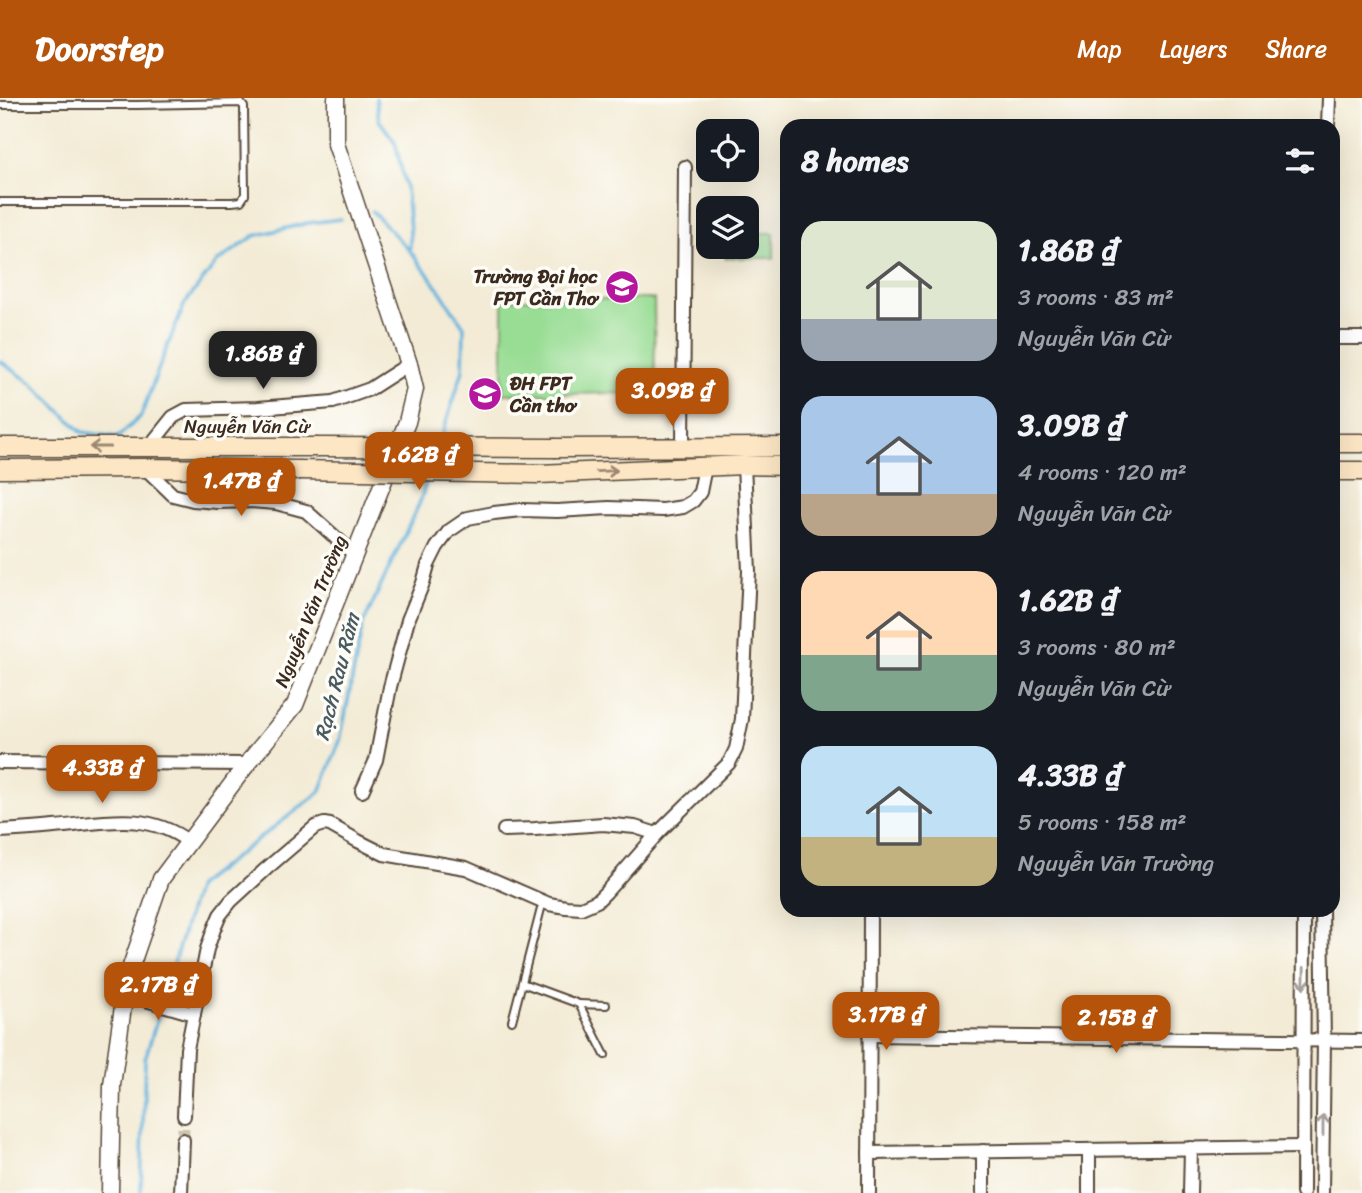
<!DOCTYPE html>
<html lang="en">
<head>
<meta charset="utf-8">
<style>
	body { margin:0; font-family:Sriracha,sans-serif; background:#242831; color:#f1f3f6; height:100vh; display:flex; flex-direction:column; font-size:26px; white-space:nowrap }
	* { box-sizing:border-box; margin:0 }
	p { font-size:23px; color:#9ea1a6 }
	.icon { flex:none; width:38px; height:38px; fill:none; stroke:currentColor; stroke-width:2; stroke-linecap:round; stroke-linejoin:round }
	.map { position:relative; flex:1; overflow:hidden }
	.panel { position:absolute; left:780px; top:21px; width:560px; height:798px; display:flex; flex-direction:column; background:#171b24; border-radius:21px; box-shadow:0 7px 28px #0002 }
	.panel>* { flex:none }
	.tools { position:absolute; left:696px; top:21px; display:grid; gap:14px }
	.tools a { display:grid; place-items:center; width:63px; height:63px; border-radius:14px; background:#171b24; box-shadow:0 7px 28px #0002; font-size:35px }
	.price { position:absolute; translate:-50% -60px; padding:0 16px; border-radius:14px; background:#b45309; color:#fff; font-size:23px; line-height:46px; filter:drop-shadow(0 2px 4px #0008) }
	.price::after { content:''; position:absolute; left:50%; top:42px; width:21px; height:16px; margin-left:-10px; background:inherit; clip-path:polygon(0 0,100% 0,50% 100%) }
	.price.active { background:#222; color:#fff }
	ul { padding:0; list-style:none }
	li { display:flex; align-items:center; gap:21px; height:175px; padding:0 21px }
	li span { display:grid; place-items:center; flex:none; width:196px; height:140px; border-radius:21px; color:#555 }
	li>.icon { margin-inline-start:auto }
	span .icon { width:84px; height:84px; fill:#fffc; stroke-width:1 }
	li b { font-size:30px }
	h2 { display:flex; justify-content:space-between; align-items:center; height:84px; padding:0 21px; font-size:30px }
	header { display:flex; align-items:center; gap:42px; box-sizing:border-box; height:98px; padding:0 35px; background:#b45309; color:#fff }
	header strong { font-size:33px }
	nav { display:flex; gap:38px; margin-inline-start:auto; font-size:24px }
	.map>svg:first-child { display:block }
	.green { fill:#99dd94; stroke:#6a8459; stroke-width:2 }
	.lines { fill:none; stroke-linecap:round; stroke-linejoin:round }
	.stream { stroke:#62b2dd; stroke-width:3.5 }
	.minor-tunnel { stroke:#cec4b0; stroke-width:12; stroke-dasharray:12 6; stroke-linecap:butt }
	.service-casing { stroke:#574739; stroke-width:10 }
	.minor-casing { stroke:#574739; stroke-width:16 }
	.tertiary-casing { stroke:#574739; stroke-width:19 }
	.secondary-casing { stroke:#574739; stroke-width:21 }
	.service { stroke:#fff; stroke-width:6 }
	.minor { stroke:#fff; stroke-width:12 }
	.tertiary { stroke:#fff; stroke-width:16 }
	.secondary { stroke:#fce6c4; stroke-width:18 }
	.secondary-bridge-casing { stroke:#574739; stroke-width:21; stroke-linecap:butt }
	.secondary-bridge { stroke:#fce6c4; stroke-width:18 }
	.oneway { stroke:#9c8871 }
	.oneway2 { stroke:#a79f9a }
	.labels { text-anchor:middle; stroke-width:7; stroke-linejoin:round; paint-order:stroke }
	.poi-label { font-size:19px; font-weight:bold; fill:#3b2a1e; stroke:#fdfcf7; text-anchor:end }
	.street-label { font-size:19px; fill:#3b2a1e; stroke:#fdfcf7 }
	.water-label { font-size:21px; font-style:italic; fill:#495a61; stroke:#fdfcf7 }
</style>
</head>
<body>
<header>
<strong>Doorstep</strong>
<nav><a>Map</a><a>Layers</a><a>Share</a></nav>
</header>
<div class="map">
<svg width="1362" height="1095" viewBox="0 0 1362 1095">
	<rect width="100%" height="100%" fill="#fdfcf7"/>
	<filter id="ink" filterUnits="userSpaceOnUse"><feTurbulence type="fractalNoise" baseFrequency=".0143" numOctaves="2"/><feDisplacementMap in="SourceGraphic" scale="14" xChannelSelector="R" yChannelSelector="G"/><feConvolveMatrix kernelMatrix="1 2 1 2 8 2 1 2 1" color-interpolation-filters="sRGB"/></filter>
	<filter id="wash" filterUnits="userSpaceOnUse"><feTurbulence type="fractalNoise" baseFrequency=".00686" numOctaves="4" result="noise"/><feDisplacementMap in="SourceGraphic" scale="28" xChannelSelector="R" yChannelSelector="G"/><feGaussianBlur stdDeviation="1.57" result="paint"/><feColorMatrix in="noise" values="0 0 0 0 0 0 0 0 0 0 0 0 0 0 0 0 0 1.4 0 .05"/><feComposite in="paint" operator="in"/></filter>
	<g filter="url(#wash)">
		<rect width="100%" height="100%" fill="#f3ebd5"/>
		<g class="green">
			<polygon points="747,135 774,135 774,160 725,160 725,149 747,149"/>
			<polygon points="654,201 655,295 503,296 503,201"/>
		</g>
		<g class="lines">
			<g class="stream">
				<polyline points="376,0 379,22 395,44 406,90 410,131 410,153 434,184 464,229 463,272 440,344"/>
				<polyline points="372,113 409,152"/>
				<polyline points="0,263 33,286 82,334 118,339 141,318 163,259 185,205 217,164 254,138 308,125 341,121"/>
				<polyline points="141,1095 145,961 197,788 320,694 340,643 363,526 420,404 427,381"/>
			</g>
		</g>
	</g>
	<g filter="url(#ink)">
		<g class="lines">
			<polyline class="minor-tunnel" points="183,1042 184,1018"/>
			<g class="service-casing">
				<g id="service">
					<polyline points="0,7 138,7 241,5 244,9 245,97 241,103 232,104 0,104"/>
					<polyline points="522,885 579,906 605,957"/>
					<polyline points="579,906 606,907"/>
					<polyline points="512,923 543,803"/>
				</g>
			</g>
			<g class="minor-casing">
				<g id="minor">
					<polyline points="1328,28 1329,0"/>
					<polyline points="1334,240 1362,240"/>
					<polyline points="149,349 173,319 186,312 258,310 333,304 370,291 409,266"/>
					<polyline points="683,349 685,69"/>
					<polyline points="145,370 173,397 193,402 218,404 251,403 276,405 306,413 355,457"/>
					<polyline points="0,664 247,666"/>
					<polyline points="362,693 376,662 390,589 408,522 423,485 428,467 437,449 449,433 468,420 494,415 521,412 557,413 609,410 663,412 683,409 693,403 700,394 705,369"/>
					<polyline points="504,732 535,731 603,726 635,729 657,736"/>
					<path d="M0 733C18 732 36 731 54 729 103 725 146 712 189 744"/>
					<polyline points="1322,812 1324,943 1322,1095"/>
					<polyline points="125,896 194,916"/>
					<polyline points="869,937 1362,943"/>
					<polyline points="184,1018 187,951 207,851 214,831 220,817 231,803 266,771 315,729 324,726 330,727 358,743 384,756 466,770 549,806 566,809 581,810 597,803 606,794 657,736 729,665 736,651 742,621 749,473 744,367"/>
					<polyline points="983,1053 983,1095"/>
					<polyline points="869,1055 1302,1049"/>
					<polyline points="181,1095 183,1042"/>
					<polyline points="869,1095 870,812"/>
					<polyline points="1089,1095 1089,1052"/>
					<polyline points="1190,1095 1191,1050"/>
					<polyline points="1303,1095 1304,812"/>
				</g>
			</g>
			<g class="tertiary-casing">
				<polyline id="tertiary" points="110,1095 112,987 127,880 161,781 247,666 295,607 407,324 415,291 409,266 336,46 336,0"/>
			</g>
			<g class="secondary-casing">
				<g id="secondary">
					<polyline points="1334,345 1362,345"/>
					<polyline points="0,349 316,349"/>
					<polyline points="556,350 788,349"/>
					<polyline points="0,371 145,370 299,372"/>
					<polyline points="1334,373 1362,373"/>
					<polyline points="539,376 744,367 788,368"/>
				</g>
			</g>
			<use href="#service" class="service"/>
			<use href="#minor" class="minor"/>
			<use href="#tertiary" class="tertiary"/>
			<use href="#secondary" class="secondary"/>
			<g class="secondary-bridge-casing">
				<g id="secondary-bridge">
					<polyline points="316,349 556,350"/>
					<polyline points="299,372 539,376"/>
				</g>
			</g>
			<use href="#secondary-bridge" class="secondary-bridge"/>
		</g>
		<defs><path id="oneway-shaft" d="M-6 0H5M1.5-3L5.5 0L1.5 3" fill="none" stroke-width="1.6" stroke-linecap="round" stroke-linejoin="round" transform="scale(1.75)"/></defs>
		<g class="oneway">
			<use href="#oneway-shaft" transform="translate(100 349) rotate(180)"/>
			<use href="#oneway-shaft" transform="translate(607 373) rotate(-3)"/>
		</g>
		<g class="oneway2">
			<use href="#oneway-shaft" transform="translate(1304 880) rotate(91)"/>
			<use href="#oneway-shaft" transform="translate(1323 1027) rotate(-90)"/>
		</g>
	</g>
	<defs>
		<g id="university-disc" transform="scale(1.75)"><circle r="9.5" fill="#b5179e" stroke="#fdfcf7"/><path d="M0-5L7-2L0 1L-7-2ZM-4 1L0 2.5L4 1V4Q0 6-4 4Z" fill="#fff"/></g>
	</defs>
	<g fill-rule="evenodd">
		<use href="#university-disc" x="622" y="189"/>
		<use href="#university-disc" x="485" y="296"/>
	</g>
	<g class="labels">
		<g class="poi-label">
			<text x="598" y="185">Trường Đại học<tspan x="598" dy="22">FPT Cần Thơ</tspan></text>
			<text x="510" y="292" text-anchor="start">ĐH FPT<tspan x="510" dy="22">Cần thơ</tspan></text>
		</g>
		<g class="street-label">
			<text x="247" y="335">Nguyễn Văn Cừ</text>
			<text transform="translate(310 513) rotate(-68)" y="7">Nguyễn Văn Trường</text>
		</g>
		<g class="water-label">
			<text transform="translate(337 579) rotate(-76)" y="7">Rạch Rau Răm</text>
		</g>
	</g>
</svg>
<div class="tools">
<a><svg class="icon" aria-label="locate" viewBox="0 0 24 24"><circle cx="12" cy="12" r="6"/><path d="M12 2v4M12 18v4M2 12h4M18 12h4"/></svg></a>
<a><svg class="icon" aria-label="layers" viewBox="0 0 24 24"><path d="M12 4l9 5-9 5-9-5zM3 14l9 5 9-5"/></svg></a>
</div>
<b class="price active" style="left:263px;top:293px">1.86B ₫</b>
<b class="price" style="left:672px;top:330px">3.09B ₫</b>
<b class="price" style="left:419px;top:394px">1.62B ₫</b>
<b class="price" style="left:241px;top:420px">1.47B ₫</b>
<b class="price" style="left:102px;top:707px">4.33B ₫</b>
<b class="price" style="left:158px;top:924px">2.17B ₫</b>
<b class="price" style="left:886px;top:954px">3.17B ₫</b>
<b class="price" style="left:1116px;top:957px">2.15B ₫</b>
<section class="panel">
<h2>8 homes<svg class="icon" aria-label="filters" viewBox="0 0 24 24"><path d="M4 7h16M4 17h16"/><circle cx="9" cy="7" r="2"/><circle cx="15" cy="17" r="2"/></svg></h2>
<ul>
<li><span style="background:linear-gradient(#dfe7d0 70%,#9aa5b1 0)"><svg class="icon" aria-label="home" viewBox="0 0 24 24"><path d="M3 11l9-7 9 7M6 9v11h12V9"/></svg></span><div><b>1.86B ₫</b><p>3 rooms · 83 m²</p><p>Nguyễn Văn Cừ</p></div></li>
<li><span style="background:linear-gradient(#a9c7e8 70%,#b9a48a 0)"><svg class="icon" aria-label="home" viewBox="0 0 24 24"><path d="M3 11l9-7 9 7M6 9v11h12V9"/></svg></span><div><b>3.09B ₫</b><p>4 rooms · 120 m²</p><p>Nguyễn Văn Cừ</p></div></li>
<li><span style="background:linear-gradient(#ffd9b3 60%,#7fa58c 0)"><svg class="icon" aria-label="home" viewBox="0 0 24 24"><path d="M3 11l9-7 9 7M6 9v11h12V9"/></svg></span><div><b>1.62B ₫</b><p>3 rooms · 80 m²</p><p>Nguyễn Văn Cừ</p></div></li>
<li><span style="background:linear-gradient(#bfe0f5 65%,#c2b280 0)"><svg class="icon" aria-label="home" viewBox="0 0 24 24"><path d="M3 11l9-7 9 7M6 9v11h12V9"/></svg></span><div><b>4.33B ₫</b><p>5 rooms · 158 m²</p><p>Nguyễn Văn Trường</p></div></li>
</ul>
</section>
</div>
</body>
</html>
